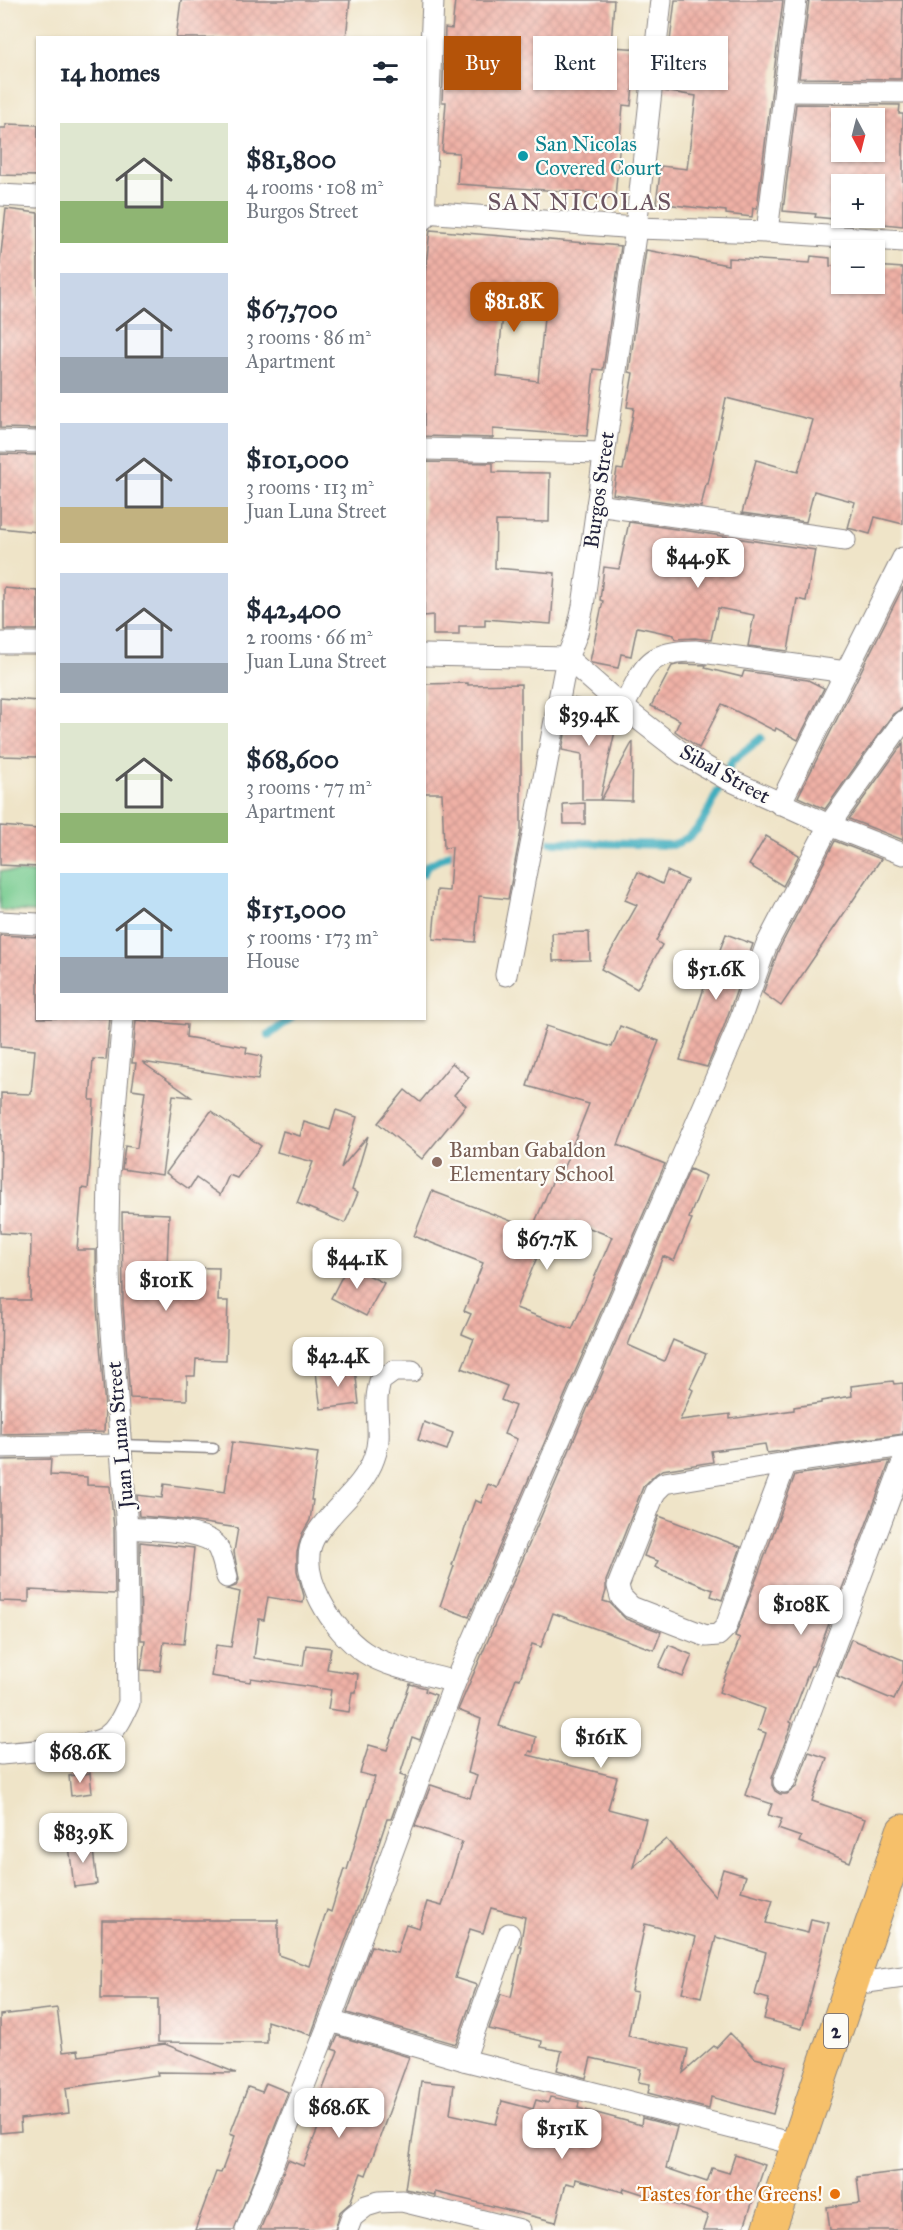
<!DOCTYPE html>
<html lang="en">
<head>
<meta charset="utf-8">
<style>
	body { margin:0; font-family:"IM FELL Great Primer",serif; background:#f6f6f7; color:#1f2937; height:100vh; display:flex; flex-direction:column; font-size:22px; white-space:nowrap }
	* { box-sizing:border-box; margin:0 }
	p { font-size:20px; color:#747a83 }
	.icon { flex:none; width:33px; height:33px; fill:none; stroke:currentColor; stroke-width:2; stroke-linecap:round; stroke-linejoin:round }
	.map { position:relative; flex:1; overflow:hidden }
	.drawer { position:absolute; left:36px; top:36px; width:390px; height:984px; display:flex; flex-direction:column; background:#fff; border-radius:0px; box-shadow:0 2px 4px #0004 }
	.drawer>* { flex:none }
	.banner { position:absolute; left:444px; top:36px; width:369px; height:54px; display:flex; gap:12px }
	.needle { width:39px; rotate:173deg }
	.tools { position:absolute; left:831px; top:108px; display:grid; gap:12px }
	.tools a { display:grid; place-items:center; width:54px; height:54px; border-radius:0px; background:#fff; box-shadow:0 2px 4px #0004; font-size:30px }
	.price { position:absolute; translate:-50% -51px; padding:0 14px; border-radius:12px; background:#fff; color:#222; font-size:20px; line-height:39px; filter:drop-shadow(0 2px 3px #0008) }
	.price::after { content:''; position:absolute; left:50%; top:36px; width:18px; height:14px; margin-left:-9px; background:inherit; clip-path:polygon(0 0,100% 0,50% 100%) }
	.price.active { background:#b45309; color:#fff }
	ul { padding:0; list-style:none }
	li { display:flex; align-items:center; gap:18px; height:150px; padding:0 24px }
	li span { display:grid; place-items:center; flex:none; width:168px; height:120px; border-radius:0px; color:#555 }
	li>.icon { margin-inline-start:auto }
	span .icon { width:72px; height:72px; fill:#fffc; stroke-width:1 }
	li b { font-size:26px }
	h2 { display:flex; justify-content:space-between; align-items:center; height:72px; padding:0 24px; font-size:26px }
	.tag { padding:0 21px; border-radius:0px; background:#fff; box-shadow:0 2px 4px #0004; font-size:21px; line-height:54px }
	.tag.active { background:#b45309; color:#fff }
	.map>svg:first-child { display:block }
	.grass { fill:#77cb8f; stroke:#4c7665; stroke-width:1.5 }
	.lines { fill:none; stroke-linecap:round; stroke-linejoin:round }
	.stream { stroke:#40adbe; stroke-width:8 }
	.building { fill:url(#building-cross-hatch); fill-rule:evenodd }
	.lane-casing { stroke:#888382; stroke-width:13 }
	.street-casing { stroke:#888382; stroke-width:23 }
	.highway-casing { stroke:#888382; stroke-width:35 }
	.lane { stroke:#fff; stroke-width:10 }
	.street { stroke:#fff; stroke-width:21 }
	.highway { stroke:#f6c06b; stroke-width:33 }
	.culture-dot { fill:#0f9aa8; stroke:#fdfcf7; stroke-width:2 }
	.education-dot { fill:#8d6e63; stroke:#fdfcf7; stroke-width:2 }
	.food-dot { fill:#e8710a; stroke:#fdfcf7; stroke-width:2 }
	.labels { text-anchor:middle; stroke-width:4.5; stroke-linejoin:round; paint-order:stroke }
	.shield { fill:#fdfcf7; stroke:#646373; stroke-width:1.5 }
	.shield-label { font-size:20px; font-weight:bold; fill:#22223b }
	.culture-label { font-size:21px; fill:#0d838f; stroke:#fdfcf7; text-anchor:start }
	.street-label { font-size:21px; fill:#22223b; stroke:#fdfcf7 }
	.education-label { font-size:21px; fill:#785e54; stroke:#fdfcf7; text-anchor:start }
	.food-label { font-size:21px; fill:#c56008; stroke:#fdfcf7; text-anchor:end }
	.quarter-label { font-size:24px; letter-spacing:1.5px; fill:#6a5460; stroke:#fdfcf7 }
</style>
</head>
<body>
<div class="map">
<svg width="903" height="2230" viewBox="0 0 903 2230">
	<defs>
		<pattern id="building-cross-hatch" width="8" height="8" patternUnits="userSpaceOnUse" patternTransform="scale(1.5)"><rect width="8" height="8" fill="#efb1a6"/><path d="M0 0l8 8M0 8l8-8" fill="none" stroke="#cd9890"/></pattern>
	</defs>
	<rect width="100%" height="100%" fill="#fdfcf7"/>
	<filter id="ink" filterUnits="userSpaceOnUse"><feTurbulence type="fractalNoise" baseFrequency=".0167" numOctaves="2"/><feDisplacementMap in="SourceGraphic" scale="12" xChannelSelector="R" yChannelSelector="G"/><feConvolveMatrix kernelMatrix="1 2 1 2 8 2 1 2 1" color-interpolation-filters="sRGB"/></filter>
	<filter id="wash" filterUnits="userSpaceOnUse"><feTurbulence type="fractalNoise" baseFrequency=".008" numOctaves="4" result="noise"/><feDisplacementMap in="SourceGraphic" scale="24" xChannelSelector="R" yChannelSelector="G"/><feGaussianBlur stdDeviation="1.35" result="paint"/><feColorMatrix in="noise" values="0 0 0 0 0 0 0 0 0 0 0 0 0 0 0 0 0 1.4 0 .05"/><feComposite in="paint" operator="in"/></filter>
	<g filter="url(#wash)">
		<rect width="100%" height="100%" fill="#efe4c8"/>
		<polygon class="grass" points="0,871 37,873 37,912 0,910"/>
		<g class="lines">
			<g class="stream">
				<polyline points="727,771 732,761 761,738"/>
				<path d="M551 842 672 845C702 835 705 816 718 791"/>
				<polyline points="424,873 427,866 460,849"/>
				<polyline points="269,1035 291,1018"/>
			</g>
		</g>
		<g id="blocks">
			<g class="building">
				<polygon points="181,0 350,0 346,38 176,38"/>
				<polygon points="455,0 614,0 611,47 643,49 639,87 633,86 631,106 623,105 615,198 591,197 591,193 457,184 459,153 442,152 446,102 442,102 445,28 452,29"/>
				<polygon points="675,0 783,0 757,208 753,208 752,217 726,214 726,211 656,203 661,166 687,169 696,96 664,91"/>
				<polygon points="809,0 903,0 901,79 799,78"/>
				<path d="M796 104 900 105 899 114H903V226L815 217 816 214 783 211ZM842 118H874V152H842ZM842 184H874V218H842Z"/>
				<polygon points="6,124 38,125 38,176 0,175 0,128 6,128"/>
				<polygon points="6,209 38,213 38,429 0,428 0,262"/>
				<path d="M430 230 621 246 603 370 594 369 587 436 493 429V438L424 436V283ZM504 304 545 307 538 381 497 376Z"/>
				<polygon points="646,250 728,265 728,258 810,263 811,256 830,258 830,266 842,267 842,284 874,284 874,266 903,268 903,524 875,517 870,534 848,528 855,502 814,491 806,522 742,513 756,460 798,472 813,420 726,398 708,484 706,484 701,507 613,494 617,469 623,470 634,408 627,407 633,373 629,372"/>
				<polygon points="0,454 38,455 38,532 0,528"/>
				<polygon points="424,462 493,463 493,472 550,473 549,522 496,521 495,568 555,573 551,624 485,619 485,626 459,626 459,635 433,635 433,615 424,616"/>
				<polygon points="629,522 815,550 806,601 797,599 788,651 748,646 754,615 718,608 711,640 695,638 675,639 674,635 637,627 631,656 621,654 618,668 592,663 590,661 603,601 600,600 604,567 619,569"/>
				<polygon points="903,587 903,708 893,714 825,809 798,797"/>
				<polygon points="4,588 38,591 38,630 4,630"/>
				<polygon points="680,664 706,665 705,668 742,677 744,671 808,680 824,688 798,740 776,728 775,731 722,704 699,748 675,731 680,720 651,706 672,666"/>
				<polygon points="468,683 468,685 521,684 521,831 508,899 479,896 475,942 433,939 437,890 449,891 452,847 444,848 442,793 424,793 424,684"/>
				<polygon points="0,698 38,701 38,757 0,756"/>
				<polygon points="572,698 597,703 592,730 615,731 600,800 582,800 582,754 562,750"/>
				<polygon points="633,741 632,801 601,800"/>
				<polygon points="903,743 903,840 849,819"/>
				<polygon points="585,803 585,824 564,824 563,804"/>
				<polygon points="0,826 38,829 38,867 0,865"/>
				<polygon points="766,836 799,855 783,886 749,865"/>
				<polygon points="835,841 881,859 781,1006 763,993 778,951"/>
				<polygon points="667,871 687,880 656,941 662,945 637,989 601,969 637,905 625,900 638,872 662,884"/>
				<polygon points="589,932 590,960 553,961 552,933"/>
				<polygon points="726,934 753,944 723,1029 707,1067 680,1060 711,967 713,968"/>
				<polygon points="0,935 38,937 38,1018 110,1018 106,1060 93,1059 90,1100 94,1100 90,1167 88,1189 82,1188 77,1250 96,1250 97,1307 105,1408 104,1432 0,1434 2,1300 30,1300 31,1235 0,1233 1,1093 31,1094 35,1050 0,1047"/>
				<polygon points="136,1020 187,1025 186,1037 247,1047 246,1053 262,1056 258,1080 142,1062 191,1097 173,1095 162,1175 122,1169 125,1146 137,1148 145,1091 132,1089 136,1063 132,1063"/>
				<path d="M546 1026 612 1047 620 1026 659 1041 618 1145 665 1164 469 1617 440 1606 454 1566 452 1565 475 1500 481 1503 488 1484 497 1488 517 1439 504 1434 515 1406 501 1400 507 1386 462 1368 474 1339 462 1334 471 1314 464 1311 483 1263 414 1236 432 1191 532 1229 553 1180 558 1182 589 1104 527 1086ZM572 1221 612 1237 572 1329 516 1308 540 1250 558 1257Z"/>
				<polygon points="452,1063 469,1077 454,1095 466,1105 422,1159 378,1123 405,1090 420,1102"/>
				<polygon points="336,1110 357,1117 341,1168 368,1136 352,1190 358,1193 345,1223 297,1203 313,1162 277,1152 283,1131 300,1136 304,1122 330,1130"/>
				<polygon points="211,1111 261,1146 237,1178 229,1175 220,1195 196,1178 189,1189 166,1173"/>
				<polygon points="690,1169 706,1176 689,1218 692,1219 674,1261 663,1256 628,1345 664,1361 673,1340 706,1354 690,1388 693,1390 680,1420 730,1414 730,1419 794,1410 794,1407 821,1403 821,1401 852,1396 851,1386 893,1381 894,1384 903,1383 903,1434 767,1453 765,1444 711,1451 713,1462 662,1470 656,1474 643,1487 606,1581 606,1591 603,1601 610,1603 626,1619 661,1632 654,1650 553,1613 541,1647 532,1644 520,1679 516,1678 499,1726 536,1737 533,1752 530,1751 528,1755 617,1777 608,1809 646,1819 633,1867 666,1839 715,1896 723,1869 746,1876 741,1891 773,1900 766,1923 808,1933 811,1919 829,1923 802,2029 764,2019 769,1999 755,1995 766,1952 716,1937 701,1997 682,1992 696,1937 645,1924 631,1991 637,1992 628,2036 688,2049 683,2073 714,2046 716,2048 730,2033 755,2058 786,2066 773,2114 711,2097 709,2109 648,2093 650,2084 638,2082 641,2069 591,2058 586,2078 557,2070 562,2051 541,2047 542,2041 489,2029 501,1994 511,1997 522,1947 520,1947 525,1917 491,1908 483,1933 470,1929 455,1978 477,1985 456,2044 347,2013 371,1946 397,1953 406,1924 419,1928 427,1902 442,1906 462,1842 415,1826 431,1785 470,1798 477,1776 468,1773 481,1719 458,1710"/>
				<polygon points="122,1212 169,1214 167,1267 219,1268 218,1301 228,1301 226,1360 196,1359 195,1376 187,1376 187,1400 130,1398 123,1305"/>
				<polygon points="348,1265 384,1283 366,1316 331,1298"/>
				<polygon points="355,1368 359,1404 321,1409 316,1373"/>
				<polygon points="424,1422 453,1433 447,1450 418,1440"/>
				<polygon points="232,1442 318,1453 311,1500 313,1500 310,1520 302,1534 297,1552 297,1571 304,1596 303,1603 268,1597 264,1620 259,1619 254,1658 303,1666 306,1645 331,1648 327,1669 358,1674 356,1692 352,1692 349,1712 328,1709 331,1690 251,1678 250,1682 211,1676 216,1645 231,1647 240,1592 227,1589 236,1586 239,1580 234,1552 238,1528 176,1519 139,1516 137,1495 162,1498 164,1484 225,1492"/>
				<polygon points="51,1459 50,1475 87,1477 87,1485 110,1486 114,1529 115,1594 29,1590 29,1602 0,1601 0,1460"/>
				<polygon points="890,1461 813,1666 811,1666 790,1722 792,1723 772,1778 772,1785 775,1791 780,1794 787,1794 796,1787 809,1752 827,1758 812,1801 865,1819 850,1862 799,1842 801,1837 778,1829 782,1819 768,1815 772,1804 745,1795 766,1733 758,1730 765,1709 719,1692 740,1638 735,1636 795,1475"/>
				<polygon points="659,1516 741,1547 722,1600 711,1596 713,1590 655,1567 658,1561 644,1556"/>
				<polygon points="140,1542 194,1548 184,1644 164,1642 160,1671 141,1670 145,1640 141,1640"/>
				<polygon points="851,1639 903,1660 903,1680 894,1700 837,1676"/>
				<polygon points="669,1645 692,1655 683,1677 659,1667"/>
				<polygon points="410,1684 426,1688 425,1691 436,1695 420,1740 412,1737 400,1775 406,1777 391,1819 387,1819 359,1904 311,2035 267,2021 267,2043 158,2042 158,1999 101,1999 102,1920 278,1920 278,1955 309,1966 327,1910 331,1912 344,1869 347,1870 375,1777 360,1773 369,1745 387,1750"/>
				<polygon points="90,1773 92,1793 71,1796 69,1776"/>
				<polygon points="92,1841 97,1884 74,1887 69,1845"/>
				<polygon points="57,2008 63,2052 78,2050 79,2056 165,2044 236,2073 157,2072 158,2075 66,2088 69,2113 20,2119 21,2131 0,2133 0,2015"/>
				<polygon points="338,2036 409,2057 366,2175 361,2173 350,2203 340,2212 335,2230 260,2230 288,2160 303,2166 329,2100 320,2096 338,2051 332,2049"/>
				<polygon points="421,2081 454,2085 450,2114 496,2124 502,2101 533,2109 536,2100 548,2103 550,2097 579,2102 578,2108 641,2125 642,2118 677,2127 666,2168 707,2182 712,2168 729,2173 735,2155 765,2165 743,2230 703,2230 708,2215 624,2188 623,2192 576,2179 575,2185 566,2183 556,2222 435,2192 435,2195 405,2189"/>
				<polygon points="266,2083 288,2092 234,2230 195,2230 216,2172 221,2173 235,2136 230,2134 248,2087 262,2092"/>
				<polygon points="903,2171 903,2230 830,2230 827,2207 860,2203 857,2177"/>
			</g>
		</g>
	</g>
	<g filter="url(#ink)">
		<use href="#blocks" fill-opacity="0" stroke="#888382" stroke-width="1.5"/>
		<g class="lines">
			<g class="lane-casing">
				<polyline id="lane" points="119,1445 213,1448"/>
			</g>
			<g class="street-casing">
				<g id="street">
					<polyline points="785,91 903,92"/>
					<polyline points="0,195 38,197"/>
					<polyline points="424,212 636,228 767,232 903,241"/>
					<polyline points="424,219 433,0"/>
					<polyline points="767,232 796,0"/>
					<polyline points="0,441 38,442"/>
					<polyline points="424,449 604,453"/>
					<polyline points="597,505 845,540"/>
					<polyline points="0,643 38,643"/>
					<polyline points="424,655 567,658 623,707 682,753 725,778 829,825 903,854"/>
					<path d="M623 707C645 668 645 651 695 651L846 672"/>
					<polyline points="780,804 903,558"/>
					<polyline points="0,922 38,924"/>
					<polyline points="506,975 567,658 577,633 583,606 636,228 661,0"/>
					<path d="M412 1371H394L380 1381C379 1387 377 1393 377 1399 376 1420 382 1437 374 1458 363 1490 330 1509 314 1538 295 1574 334 1632 364 1652 388 1668 427 1674 455 1682"/>
					<polyline points="0,1447 119,1445"/>
					<polygon points="786,1463 754,1547 726,1627 718,1635 706,1636 631,1607 621,1597 618,1586 655,1492 664,1483"/>
					<polyline points="786,1463 903,1446"/>
					<path d="M127 1528C149 1530 202 1529 216 1545 222 1553 224 1567 227 1577"/>
					<path d="M0 1754C23 1752 89 1748 106 1737 118 1728 123 1716 129 1703L127 1528 110 1306 108 1230 109 1174 123 1018"/>
					<polyline points="784,1782 903,1462"/>
					<polyline points="853,1984 903,1977"/>
					<polyline points="330,2021 464,2060 799,2145"/>
					<polyline points="464,2060 509,1934"/>
					<polyline points="246,2230 330,2021 455,1682 735,1034 766,946 829,825 903,721"/>
					<polyline points="347,2230 352,2217 366,2206 379,2202 402,2201 520,2230"/>
				</g>
			</g>
			<g class="highway-casing">
				<polyline id="highway" points="769,2230 903,1831"/>
			</g>
			<use href="#lane" class="lane"/>
			<use href="#street" class="street"/>
			<use href="#highway" class="highway"/>
		</g>
	</g>
	<circle class="culture-dot" cx="523" cy="156" r="6"/>
	<circle class="education-dot" cx="437" cy="1162" r="6"/>
	<circle class="food-dot" cx="835" cy="2194" r="6"/>
	<g class="labels">
		<rect class="shield" x="824" y="2014" width="24" height="34" rx="4.5"/>
		<g class="shield-label">
			<text x="836" y="2038">2</text>
		</g>
		<g class="culture-label">
			<text x="535" y="151">San Nicolas<tspan x="535" dy="24">Covered Court</tspan></text>
		</g>
		<g class="street-label">
			<text transform="translate(599 490) rotate(-82)" y="7">Burgos Street</text>
			<text transform="translate(725 774) rotate(29)" y="7">Sibal Street</text>
			<text transform="translate(120 1435) rotate(-95)" y="7">Juan Luna Street</text>
		</g>
		<g class="education-label">
			<text x="449" y="1157">Bamban Gabaldon<tspan x="449" dy="24">Elementary School</tspan></text>
		</g>
		<g class="food-label">
			<text x="823" y="2201">Tastes for the Greens!</text>
		</g>
		<g class="quarter-label">
			<text x="580" y="210">SAN NICOLAS</text>
		</g>
	</g>
</svg>
<div class="tools">
<a><svg class="needle" viewBox="-14 -14 28 28"><path d="M0-13l5 13h-10z" fill="#e53935"/><path d="M0 13l5-13h-10z" fill="#747a83"/></svg></a>
<a>+</a>
<a>−</a>
</div>
<b class="price active" style="left:514px;top:333px">$81.8K</b>
<b class="price" style="left:698px;top:589px">$44.9K</b>
<b class="price" style="left:589px;top:747px">$39.4K</b>
<b class="price" style="left:716px;top:1001px">$51.6K</b>
<b class="price" style="left:547px;top:1271px">$67.7K</b>
<b class="price" style="left:357px;top:1290px">$44.1K</b>
<b class="price" style="left:166px;top:1312px">$101K</b>
<b class="price" style="left:338px;top:1388px">$42.4K</b>
<b class="price" style="left:801px;top:1636px">$108K</b>
<b class="price" style="left:601px;top:1769px">$161K</b>
<b class="price" style="left:80px;top:1784px">$68.6K</b>
<b class="price" style="left:83px;top:1864px">$83.9K</b>
<b class="price" style="left:339px;top:2139px">$68.6K</b>
<b class="price" style="left:562px;top:2160px">$151K</b>
<div class="banner">
<a class="tag active">Buy</a>
<a class="tag">Rent</a>
<a class="tag">Filters</a>
</div>
<section class="drawer">
<h2>14 homes<svg class="icon" aria-label="filters" viewBox="0 0 24 24"><path d="M4 7h16M4 17h16"/><circle cx="9" cy="7" r="2"/><circle cx="15" cy="17" r="2"/></svg></h2>
<ul>
<li><span style="background:linear-gradient(#dfe7d0 65%,#8fb573 0)"><svg class="icon" aria-label="home" viewBox="0 0 24 24"><path d="M3 11l9-7 9 7M6 9v11h12V9"/></svg></span><div><b>$81,800</b><p>4 rooms · 108 m²</p><p>Burgos Street</p></div></li>
<li><span style="background:linear-gradient(#c9d6e8 70%,#9aa5b1 0)"><svg class="icon" aria-label="home" viewBox="0 0 24 24"><path d="M3 11l9-7 9 7M6 9v11h12V9"/></svg></span><div><b>$67,700</b><p>3 rooms · 86 m²</p><p>Apartment</p></div></li>
<li><span style="background:linear-gradient(#c9d6e8 70%,#c2b280 0)"><svg class="icon" aria-label="home" viewBox="0 0 24 24"><path d="M3 11l9-7 9 7M6 9v11h12V9"/></svg></span><div><b>$101,000</b><p>3 rooms · 113 m²</p><p>Juan Luna Street</p></div></li>
<li><span style="background:linear-gradient(#c9d6e8 75%,#9aa5b1 0)"><svg class="icon" aria-label="home" viewBox="0 0 24 24"><path d="M3 11l9-7 9 7M6 9v11h12V9"/></svg></span><div><b>$42,400</b><p>2 rooms · 66 m²</p><p>Juan Luna Street</p></div></li>
<li><span style="background:linear-gradient(#dfe7d0 75%,#8fb573 0)"><svg class="icon" aria-label="home" viewBox="0 0 24 24"><path d="M3 11l9-7 9 7M6 9v11h12V9"/></svg></span><div><b>$68,600</b><p>3 rooms · 77 m²</p><p>Apartment</p></div></li>
<li><span style="background:linear-gradient(#bfe0f5 70%,#9aa5b1 0)"><svg class="icon" aria-label="home" viewBox="0 0 24 24"><path d="M3 11l9-7 9 7M6 9v11h12V9"/></svg></span><div><b>$151,000</b><p>5 rooms · 173 m²</p><p>House</p></div></li>
</ul>
</section>
</div>
</body>
</html>
